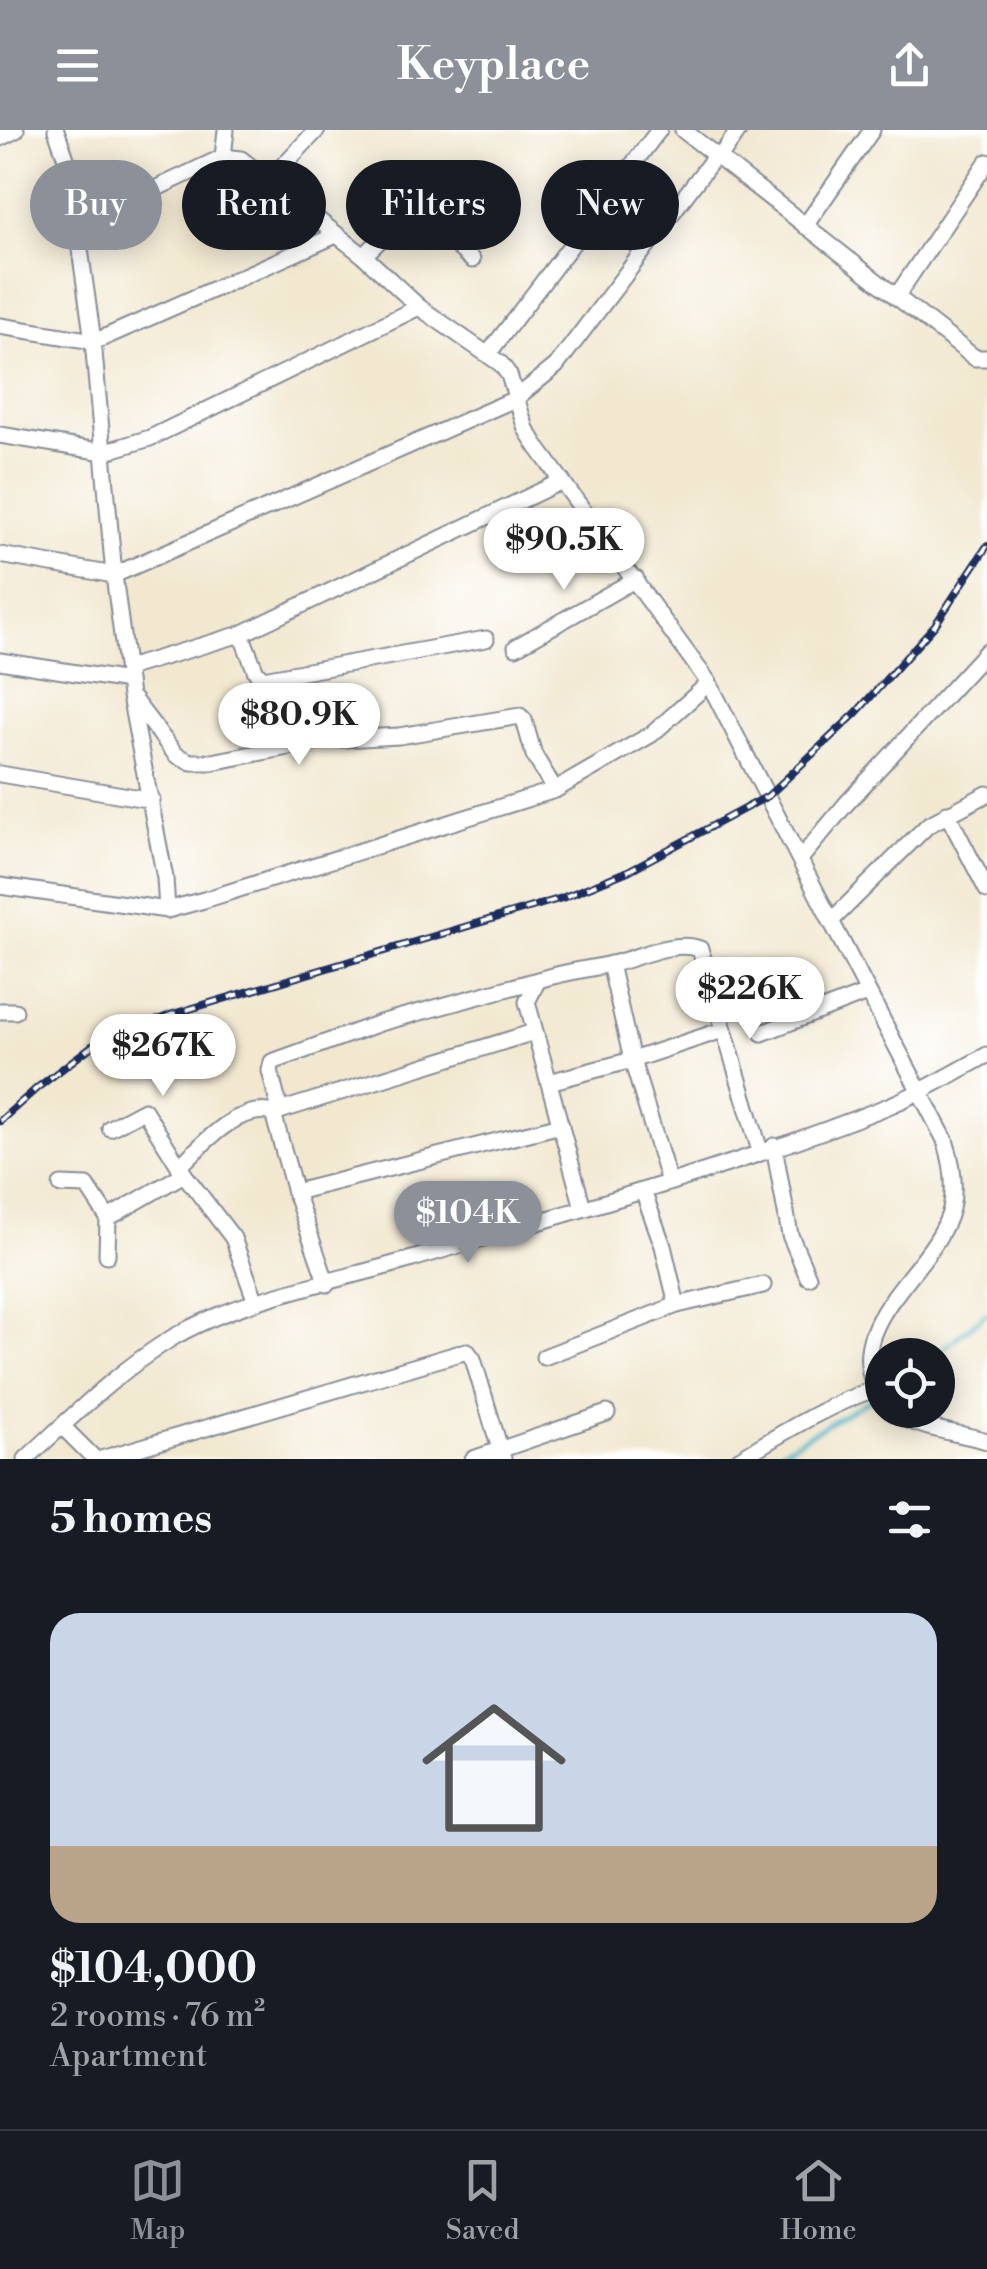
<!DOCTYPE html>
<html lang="en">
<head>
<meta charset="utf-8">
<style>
	body { margin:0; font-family:"Libre Bodoni",serif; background:#242831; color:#f1f3f6; height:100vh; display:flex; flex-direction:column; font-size:38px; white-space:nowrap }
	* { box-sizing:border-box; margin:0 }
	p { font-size:32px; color:#9ea1a6 }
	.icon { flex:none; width:55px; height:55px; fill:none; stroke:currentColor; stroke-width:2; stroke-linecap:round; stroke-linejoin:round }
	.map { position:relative; height:1329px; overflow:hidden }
	.side { display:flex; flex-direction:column; background:#171b24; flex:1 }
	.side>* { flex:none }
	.top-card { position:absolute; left:30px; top:30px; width:928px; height:90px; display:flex; gap:20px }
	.buttons { position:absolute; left:865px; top:1208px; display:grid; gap:20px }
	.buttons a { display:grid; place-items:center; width:90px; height:90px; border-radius:50%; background:#171b24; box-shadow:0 5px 25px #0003; font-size:50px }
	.price { position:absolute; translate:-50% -85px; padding:0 22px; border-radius:35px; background:#fff; color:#222; font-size:32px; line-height:65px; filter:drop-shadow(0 2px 5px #0008) }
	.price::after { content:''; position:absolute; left:50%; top:60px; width:30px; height:22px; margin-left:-15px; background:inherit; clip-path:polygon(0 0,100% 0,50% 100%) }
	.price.active { background:#8c9099; color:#fff }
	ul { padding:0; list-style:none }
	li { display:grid; align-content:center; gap:20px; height:530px; padding:0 50px }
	li span { display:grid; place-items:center; height:310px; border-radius:30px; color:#555 }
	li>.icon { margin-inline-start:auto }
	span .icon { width:180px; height:180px; fill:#fffc; stroke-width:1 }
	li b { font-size:42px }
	h2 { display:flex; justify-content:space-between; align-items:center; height:120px; padding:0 50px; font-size:42px }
	.chip { padding:0 35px; border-radius:45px; background:#171b24; box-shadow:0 5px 25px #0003; font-size:35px; line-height:90px }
	.chip.active { background:#8c9099; color:#fff }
	header { display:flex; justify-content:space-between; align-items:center; height:130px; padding:0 50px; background:#8c9099; color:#fff; font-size:45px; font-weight:600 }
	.menu { display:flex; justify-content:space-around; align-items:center; height:140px; border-top:2px solid #363941; background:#171b24; font-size:28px; color:#9ea1a6 }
	.menu a { display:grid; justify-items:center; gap:5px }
	.menu .active { color:#8c9099 }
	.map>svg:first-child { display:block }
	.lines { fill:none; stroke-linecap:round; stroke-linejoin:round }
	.stream { stroke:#4cb5cb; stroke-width:4 }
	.minor-casing { stroke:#868c97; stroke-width:19 }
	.minor { stroke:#fff; stroke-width:15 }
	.rail-casing { stroke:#1b2f5e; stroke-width:8 }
	.rail { stroke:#fff; stroke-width:4; stroke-dasharray:11; stroke-linecap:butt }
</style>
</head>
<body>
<header><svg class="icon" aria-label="menu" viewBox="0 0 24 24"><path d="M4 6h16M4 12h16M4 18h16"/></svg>Keyplace<svg class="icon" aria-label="share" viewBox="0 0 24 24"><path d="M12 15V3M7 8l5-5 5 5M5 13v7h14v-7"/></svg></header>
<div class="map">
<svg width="987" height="1329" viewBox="0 0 987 1329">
	<rect width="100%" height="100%" fill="#fff"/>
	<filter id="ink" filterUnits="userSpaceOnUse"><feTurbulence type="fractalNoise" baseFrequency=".01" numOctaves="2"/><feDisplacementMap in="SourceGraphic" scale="20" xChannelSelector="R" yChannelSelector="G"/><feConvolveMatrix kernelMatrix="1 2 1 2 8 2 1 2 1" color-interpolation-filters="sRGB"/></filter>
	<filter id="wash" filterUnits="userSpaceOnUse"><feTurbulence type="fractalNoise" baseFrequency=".0048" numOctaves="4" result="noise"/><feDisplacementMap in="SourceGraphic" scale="40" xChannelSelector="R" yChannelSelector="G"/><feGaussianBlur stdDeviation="2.25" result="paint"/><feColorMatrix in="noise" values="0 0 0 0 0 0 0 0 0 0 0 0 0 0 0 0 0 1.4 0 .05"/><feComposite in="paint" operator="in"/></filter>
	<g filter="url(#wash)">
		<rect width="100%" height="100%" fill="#f2e8d0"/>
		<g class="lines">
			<g class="stream">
				<polyline points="935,1225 987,1183"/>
				<polyline points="766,1329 872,1269"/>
			</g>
		</g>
	</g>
	<g filter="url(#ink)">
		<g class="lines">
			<g class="minor-casing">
				<g id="minor">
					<polyline points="56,0 68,34 93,211 114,445 130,566 165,748 167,780"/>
					<polyline points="683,0 975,228 987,228"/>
					<polyline points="0,8 16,0"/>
					<polyline points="223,27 226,0"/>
					<polyline points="719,28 739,0"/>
					<polyline points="270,49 317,0"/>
					<polyline points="76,96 223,27 241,29 364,126 419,177 501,234 509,245 526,299 537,317 709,553 831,791"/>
					<polyline points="805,96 872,0"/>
					<polyline points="364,126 413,76 472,130"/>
					<polyline points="896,167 987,32"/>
					<polyline points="0,196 93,211 103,208 334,106"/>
					<polyline points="488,224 659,0"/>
					<polyline points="0,305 104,322 150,308 419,177"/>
					<polyline points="0,425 114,445 515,269 556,236 716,25"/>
					<polyline points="241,504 256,542 263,549 486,509"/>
					<polyline points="516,517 636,449"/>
					<polyline points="0,531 128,551"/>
					<polyline points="127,538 241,504 562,351"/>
					<polyline points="133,569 176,625 191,632 212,632 324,610 399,606 520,586 524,590 534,625 555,660"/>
					<polyline points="0,644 152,670"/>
					<polyline points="947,683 987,760"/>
					<polyline points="801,728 846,674 987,521"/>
					<polyline points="0,756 167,780 204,770 555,660 652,604 709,553"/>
					<polyline points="610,834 632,930 669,1052"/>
					<polyline points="0,881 15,881"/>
					<polyline points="762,903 867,863"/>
					<polyline points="549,952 632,930 723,900"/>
					<polyline points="280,981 270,941 272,932 380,893 538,850"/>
					<polyline points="273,983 295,1062 327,1154"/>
					<polyline points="110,998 144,980 184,1044 233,1108 256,1172"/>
					<polyline points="774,1016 790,1105 808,1147"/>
					<path d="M179 1037C202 1015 238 973 273 983L534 902"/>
					<polyline points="61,1055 87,1056 108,1088 107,1125"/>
					<polyline points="295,1062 561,995"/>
					<path d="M583 1078 527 872 538 850C564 842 589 839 616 833 642 826 674 810 700 819L760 1021"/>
					<polyline points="108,1088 184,1044"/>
					<polyline points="677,1175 763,1155"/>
					<polyline points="544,1227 677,1175 663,1116 643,1061"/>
					<path d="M882 1270C832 1195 935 1142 951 1079 956 1056 952 1031 945 1010L831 791 928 695 987 664"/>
					<path d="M889 1280C920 1300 953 1301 987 1311"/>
					<polyline points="62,1296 95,1329"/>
					<path d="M26 1329C73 1286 118 1241 172 1208 240 1168 333 1152 409 1130 569 1082 731 1039 886 977 921 963 954 943 987 925"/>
					<polyline points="101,1329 467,1221 473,1229 503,1329"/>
					<polyline points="473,1329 607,1283"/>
					<path d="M739 1329C783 1303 826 1275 875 1259"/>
				</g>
			</g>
			<use href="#minor" class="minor"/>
			<g class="rail-casing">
				<polyline id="rail" points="0,991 37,958 92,916 173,884 562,768 628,741 768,666 856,583 935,495 987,416"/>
			</g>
			<use href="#rail" class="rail"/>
		</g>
	</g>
</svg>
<div class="buttons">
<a><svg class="icon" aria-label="locate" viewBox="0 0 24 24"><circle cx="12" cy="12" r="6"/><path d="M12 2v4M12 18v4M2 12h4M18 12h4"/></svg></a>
</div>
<b class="price" style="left:564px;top:463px">$90.5K</b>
<b class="price" style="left:299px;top:638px">$80.9K</b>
<b class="price" style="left:750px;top:912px">$226K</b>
<b class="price" style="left:163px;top:969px">$267K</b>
<b class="price active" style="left:468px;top:1136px">$104K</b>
<div class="top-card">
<a class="chip active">Buy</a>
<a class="chip">Rent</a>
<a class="chip">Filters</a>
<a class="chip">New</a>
</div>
</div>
<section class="side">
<h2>5 homes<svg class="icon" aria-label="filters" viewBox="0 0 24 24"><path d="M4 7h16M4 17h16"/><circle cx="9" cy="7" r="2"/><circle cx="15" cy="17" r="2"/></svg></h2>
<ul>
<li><span style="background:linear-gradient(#c9d6e8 75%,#b9a48a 0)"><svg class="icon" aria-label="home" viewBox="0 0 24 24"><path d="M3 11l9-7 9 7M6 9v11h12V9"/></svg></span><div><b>$104,000</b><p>2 rooms · 76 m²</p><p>Apartment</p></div></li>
</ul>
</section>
<nav class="menu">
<a class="active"><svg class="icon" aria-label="map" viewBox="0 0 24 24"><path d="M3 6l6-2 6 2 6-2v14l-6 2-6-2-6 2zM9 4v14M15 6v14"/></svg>Map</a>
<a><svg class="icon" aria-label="saved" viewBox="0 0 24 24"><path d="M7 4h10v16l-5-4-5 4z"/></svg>Saved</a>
<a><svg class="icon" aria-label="home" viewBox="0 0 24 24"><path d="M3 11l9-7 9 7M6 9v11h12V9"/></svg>Home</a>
</nav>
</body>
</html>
